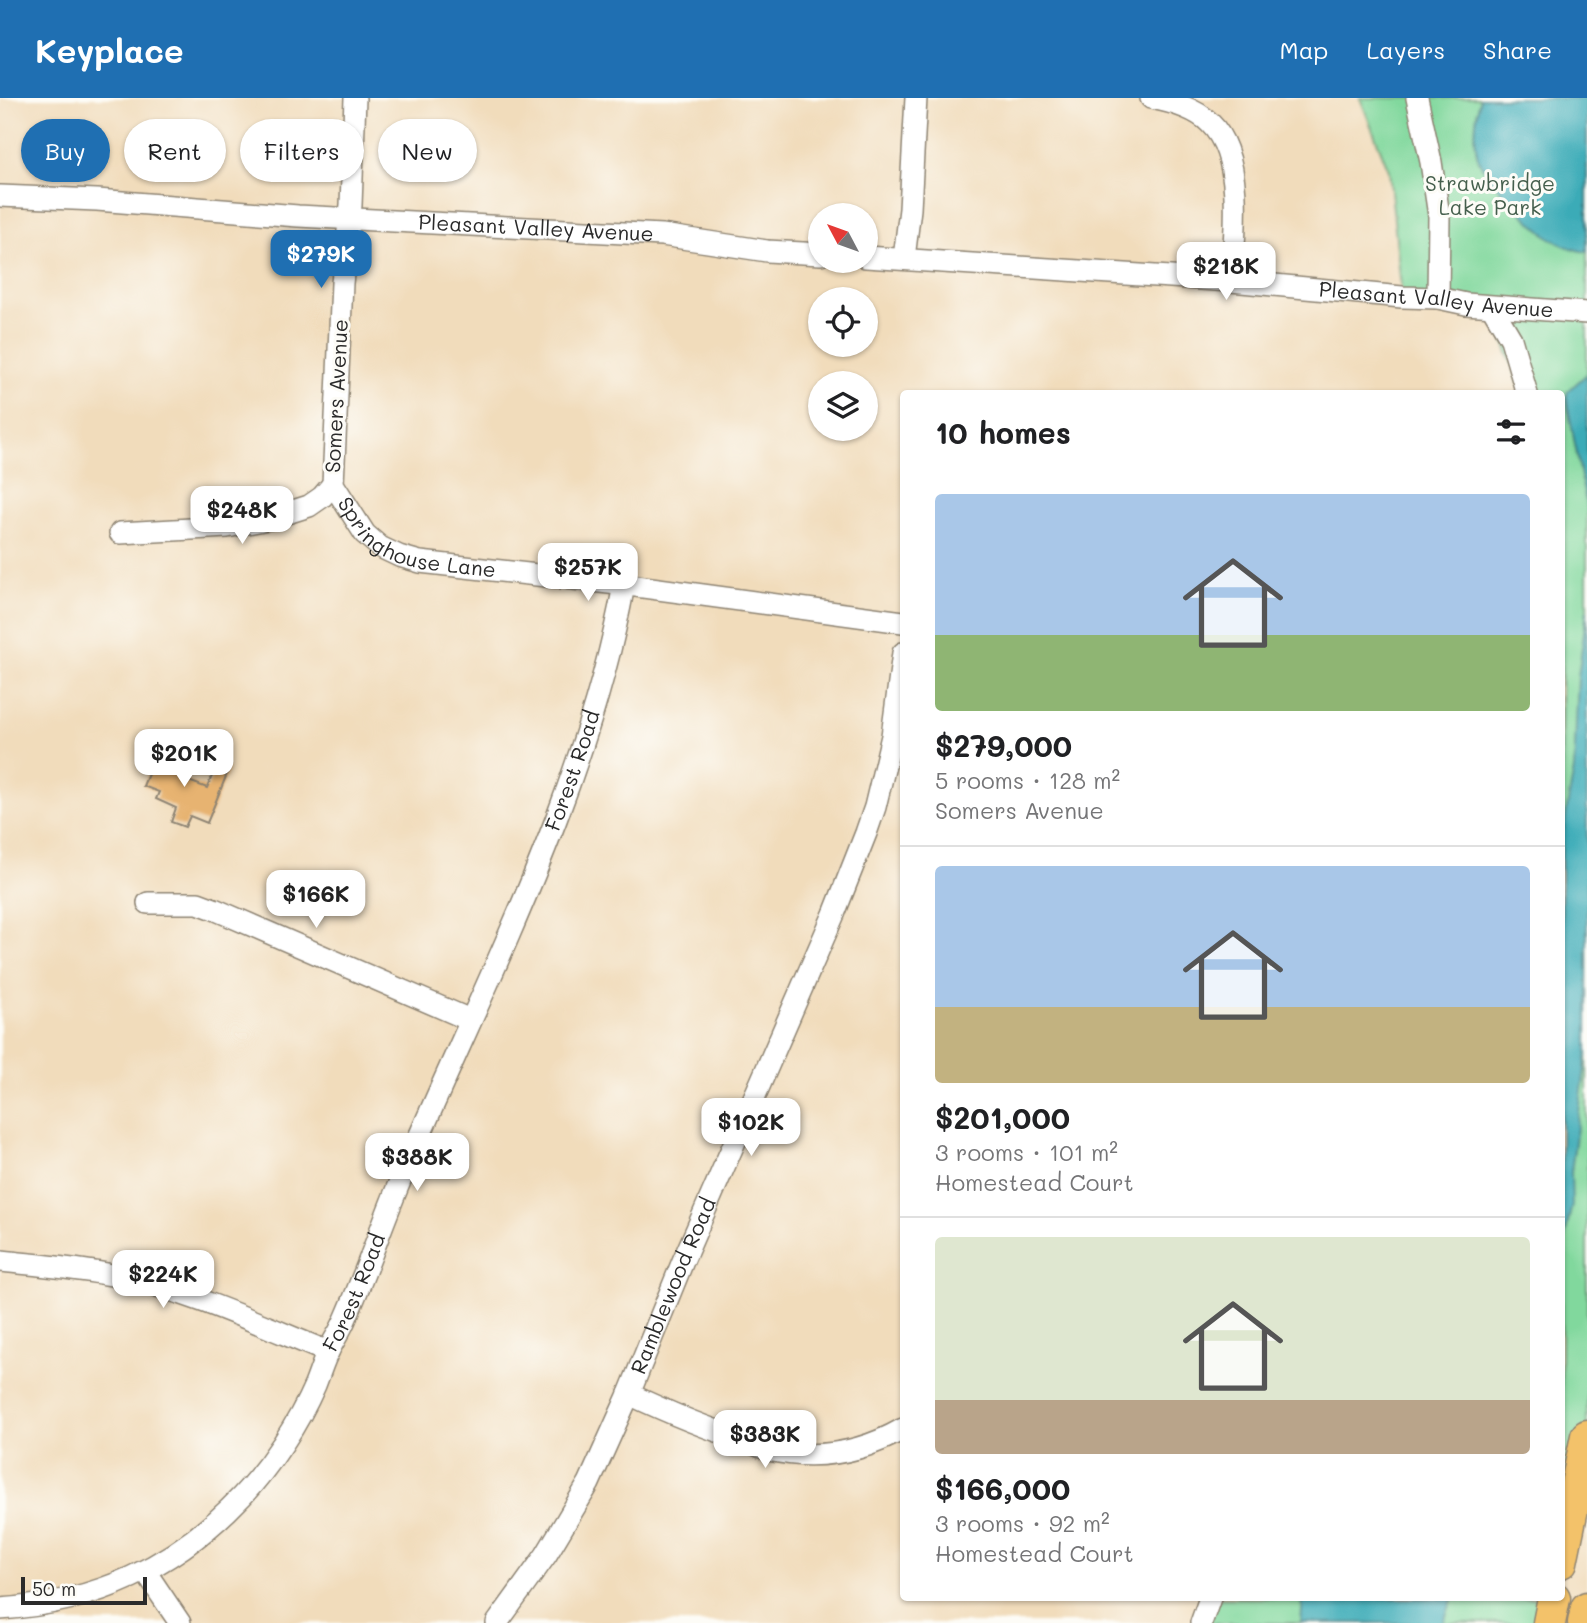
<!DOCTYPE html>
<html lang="en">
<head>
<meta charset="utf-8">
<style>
	body { margin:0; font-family:Mali,sans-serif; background:#f6f6f6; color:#202124; height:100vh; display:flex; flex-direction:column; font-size:26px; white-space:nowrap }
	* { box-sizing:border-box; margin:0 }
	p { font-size:23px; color:#757577 }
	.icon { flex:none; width:38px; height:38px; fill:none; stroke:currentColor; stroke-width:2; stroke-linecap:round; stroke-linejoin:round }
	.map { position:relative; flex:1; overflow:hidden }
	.side { position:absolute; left:900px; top:292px; width:665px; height:1211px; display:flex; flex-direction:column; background:#fff; border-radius:7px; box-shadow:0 2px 5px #0004 }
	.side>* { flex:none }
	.top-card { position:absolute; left:21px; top:21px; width:665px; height:63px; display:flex; gap:14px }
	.needle { width:46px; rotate:311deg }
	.buttons { position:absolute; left:808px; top:105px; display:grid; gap:14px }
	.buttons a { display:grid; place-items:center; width:70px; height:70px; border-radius:50%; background:#fff; box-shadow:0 2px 5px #0004; font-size:35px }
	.scale { position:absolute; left:21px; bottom:18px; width:126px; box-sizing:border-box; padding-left:7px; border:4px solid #2b2b2b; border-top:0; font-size:19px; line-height:24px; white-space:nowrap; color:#2b2b2b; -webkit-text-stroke:5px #fdfcf7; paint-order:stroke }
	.price { position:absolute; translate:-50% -60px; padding:0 16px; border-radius:14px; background:#fff; color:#222; font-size:23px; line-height:46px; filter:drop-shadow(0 2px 4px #0008) }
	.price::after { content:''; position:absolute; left:50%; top:42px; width:21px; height:16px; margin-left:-10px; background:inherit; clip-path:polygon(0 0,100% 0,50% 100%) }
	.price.active { background:#1f6fb2; color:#fff }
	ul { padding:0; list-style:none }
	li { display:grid; align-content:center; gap:14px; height:371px; padding:0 35px }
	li+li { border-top:2px solid #e0e0e0 }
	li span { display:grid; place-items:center; height:217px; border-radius:7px; color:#555 }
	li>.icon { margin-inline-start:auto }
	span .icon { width:126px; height:126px; fill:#fffc; stroke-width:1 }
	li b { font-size:30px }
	h2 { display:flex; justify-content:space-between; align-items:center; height:84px; padding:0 35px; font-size:30px }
	.tag { padding:0 24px; border-radius:32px; background:#fff; box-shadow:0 2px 5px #0004; font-size:24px; line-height:63px }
	.tag.active { background:#1f6fb2; color:#fff }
	header { display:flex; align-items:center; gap:42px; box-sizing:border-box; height:98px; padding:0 35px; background:#1f6fb2; color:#fff }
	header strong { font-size:33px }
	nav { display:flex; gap:38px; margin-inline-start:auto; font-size:24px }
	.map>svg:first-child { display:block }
	.green { fill:#81d89d; stroke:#568264; stroke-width:2 }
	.water { fill:#3babb7; stroke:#336b71; stroke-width:2 }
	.building { fill:#e7b371 }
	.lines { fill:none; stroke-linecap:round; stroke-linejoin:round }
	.minor-casing { stroke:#8e8473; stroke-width:24 }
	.highway-casing { stroke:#8e8473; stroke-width:35 }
	.minor { stroke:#fff; stroke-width:21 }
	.highway { stroke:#f3c26a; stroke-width:32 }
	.labels { text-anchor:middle; stroke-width:6; stroke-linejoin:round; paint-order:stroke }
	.park-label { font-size:21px; fill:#455f4d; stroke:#fdfcf7 }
	.street-label { font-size:21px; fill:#2b2b2b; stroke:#fdfcf7 }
</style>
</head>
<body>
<header>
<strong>Keyplace</strong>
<nav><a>Map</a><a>Layers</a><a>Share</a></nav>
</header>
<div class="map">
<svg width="1587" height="1525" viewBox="0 0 1587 1525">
	<rect width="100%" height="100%" fill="#fdfcf7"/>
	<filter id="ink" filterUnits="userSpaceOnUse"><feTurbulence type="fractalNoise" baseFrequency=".0143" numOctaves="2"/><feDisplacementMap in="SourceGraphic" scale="14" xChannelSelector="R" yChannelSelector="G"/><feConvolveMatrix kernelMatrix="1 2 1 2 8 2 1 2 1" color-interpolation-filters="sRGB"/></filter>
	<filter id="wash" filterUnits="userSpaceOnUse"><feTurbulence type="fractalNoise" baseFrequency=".00686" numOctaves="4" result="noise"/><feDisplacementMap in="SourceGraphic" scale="28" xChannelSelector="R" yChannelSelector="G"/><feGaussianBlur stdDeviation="1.57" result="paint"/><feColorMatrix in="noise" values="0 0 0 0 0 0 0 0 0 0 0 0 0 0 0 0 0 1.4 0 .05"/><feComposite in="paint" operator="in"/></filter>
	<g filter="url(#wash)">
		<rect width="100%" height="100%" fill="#f1dcbb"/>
		<g class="green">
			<polygon points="1360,0 1587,0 1587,1338 1561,1464 1561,296 1522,296 1492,209 1402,199 1389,73"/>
			<polygon points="1211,1500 1554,1500 1548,1525 1201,1525"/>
		</g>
		<g class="water">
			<path d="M1480 0H1587V154C1577 153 1561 147 1552 141 1534 129 1484 79 1478 60 1473 41 1476 18 1480 0Z"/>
			<polygon points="1587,276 1587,410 1566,299 1568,293"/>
			<polygon points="1587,512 1587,955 1571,1074 1572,1107 1561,1155 1561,743 1574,671 1578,579"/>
			<polygon points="1303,1500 1453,1500 1443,1525 1301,1525"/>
		</g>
		<g id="blocks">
			<polygon class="building" points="175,650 186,655 182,666 188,668 183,681 207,690 217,666 229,671 207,725 190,718 185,729 171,724 176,710 156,701 159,694 143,688 155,659 168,665"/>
		</g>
	</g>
	<g filter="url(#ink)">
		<use href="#blocks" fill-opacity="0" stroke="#8e8473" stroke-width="2"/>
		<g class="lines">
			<g class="minor-casing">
				<g id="minor">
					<path id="s1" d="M355 0 351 107 342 185 333 386 365 436 380 449 399 458 420 464 636 488 903 524"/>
					<path d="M1151 0C1172 4 1195 10 1210 25 1245 59 1235 139 1231 183"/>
					<polyline points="1417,0 1431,64 1439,118 1438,200"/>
					<path id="s2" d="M0 98 97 102 298 118 662 137 767 153 821 156"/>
					<path id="s3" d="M866 159 1231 183 1402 199 1438 200 1466 206 1587 215"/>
					<polyline points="904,160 910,111 916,0"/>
					<polyline points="1492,209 1511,241 1527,296"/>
					<polyline points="120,435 227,429 268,421 309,408 322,399 333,386"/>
					<polyline points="148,805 198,805 214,811 470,922"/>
					<path d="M0 1163C39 1167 78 1170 117 1178 187 1192 261 1227 328 1254"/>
					<path d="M629 1296C667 1314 705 1330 744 1342 753 1345 760 1349 769 1352 817 1363 861 1355 903 1331"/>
					<polyline points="145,1473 180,1525"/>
					<path id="s4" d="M0 1511C96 1505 175 1469 242 1398 271 1367 298 1326 315 1287 320 1275 323 1263 329 1252 334 1242 340 1233 344 1224 366 1175 382 1125 403 1076 485 884 586 694 624 487"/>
					<path id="s5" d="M497 1525 546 1457 589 1385 629 1296 683 1163 834 816 866 735 875 709 892 638 903 555"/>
					<polyline points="1201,1525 1210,1500"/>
				</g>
			</g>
			<g class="highway-casing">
				<g id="highway">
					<polyline points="1561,1464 1587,1338"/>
					<polyline points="1549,1525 1554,1500"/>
					<polyline points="1584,1525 1587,1510"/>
				</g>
			</g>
			<use href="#minor" class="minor"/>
			<use href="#highway" class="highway"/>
		</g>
	</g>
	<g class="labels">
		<g class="park-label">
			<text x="1490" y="93">Strawbridge<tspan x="1490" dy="24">Lake Park</tspan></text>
		</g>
		<g class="street-label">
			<text dy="7" stroke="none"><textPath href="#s2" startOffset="537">Pleasant Valley Avenue</textPath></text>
			<text dy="7" stroke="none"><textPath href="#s3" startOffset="572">Pleasant Valley Avenue</textPath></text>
			<text transform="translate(337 298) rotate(-87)" y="7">Somers Avenue</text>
			<text dy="7" stroke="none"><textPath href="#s1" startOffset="495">Springhouse Lane</textPath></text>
			<text dy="7" stroke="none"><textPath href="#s4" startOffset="1074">Forest Road</textPath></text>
			<text dy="7" stroke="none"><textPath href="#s5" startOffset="382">Ramblewood Road</textPath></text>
			<text dy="7" stroke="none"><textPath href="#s4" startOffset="508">Forest Road</textPath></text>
		</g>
	</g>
</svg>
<div class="buttons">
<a><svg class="needle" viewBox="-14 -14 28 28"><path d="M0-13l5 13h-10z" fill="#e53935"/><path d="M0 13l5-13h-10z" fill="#757577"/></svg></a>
<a><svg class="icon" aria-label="locate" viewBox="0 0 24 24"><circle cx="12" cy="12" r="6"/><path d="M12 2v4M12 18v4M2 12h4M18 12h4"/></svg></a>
<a><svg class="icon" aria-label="layers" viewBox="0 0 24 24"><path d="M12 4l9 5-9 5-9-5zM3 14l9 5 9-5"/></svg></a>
</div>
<div class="scale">50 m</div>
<b class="price active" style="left:321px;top:192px">$279K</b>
<b class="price" style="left:1226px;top:204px">$218K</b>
<b class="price" style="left:242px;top:448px">$248K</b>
<b class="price" style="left:588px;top:505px">$257K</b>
<b class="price" style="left:184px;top:691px">$201K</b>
<b class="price" style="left:316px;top:832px">$166K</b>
<b class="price" style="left:751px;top:1060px">$102K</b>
<b class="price" style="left:417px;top:1095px">$388K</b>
<b class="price" style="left:163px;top:1212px">$224K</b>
<b class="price" style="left:765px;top:1372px">$383K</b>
<div class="top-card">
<a class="tag active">Buy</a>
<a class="tag">Rent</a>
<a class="tag">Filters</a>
<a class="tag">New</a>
</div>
<section class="side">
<h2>10 homes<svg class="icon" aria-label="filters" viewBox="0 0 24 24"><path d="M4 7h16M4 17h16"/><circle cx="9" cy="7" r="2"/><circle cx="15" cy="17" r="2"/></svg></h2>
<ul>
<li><span style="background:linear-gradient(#a9c7e8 65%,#8fb573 0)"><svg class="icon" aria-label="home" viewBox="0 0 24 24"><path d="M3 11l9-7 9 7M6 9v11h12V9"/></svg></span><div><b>$279,000</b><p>5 rooms · 128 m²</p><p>Somers Avenue</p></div></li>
<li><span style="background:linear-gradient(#a9c7e8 65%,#c2b280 0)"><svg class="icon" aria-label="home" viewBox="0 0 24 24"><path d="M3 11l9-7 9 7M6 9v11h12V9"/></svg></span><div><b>$201,000</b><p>3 rooms · 101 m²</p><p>Homestead Court</p></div></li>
<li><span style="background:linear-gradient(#dfe7d0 75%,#b9a48a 0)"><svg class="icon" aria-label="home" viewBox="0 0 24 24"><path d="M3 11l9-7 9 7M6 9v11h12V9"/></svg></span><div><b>$166,000</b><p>3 rooms · 92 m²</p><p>Homestead Court</p></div></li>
</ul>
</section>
</div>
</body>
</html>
